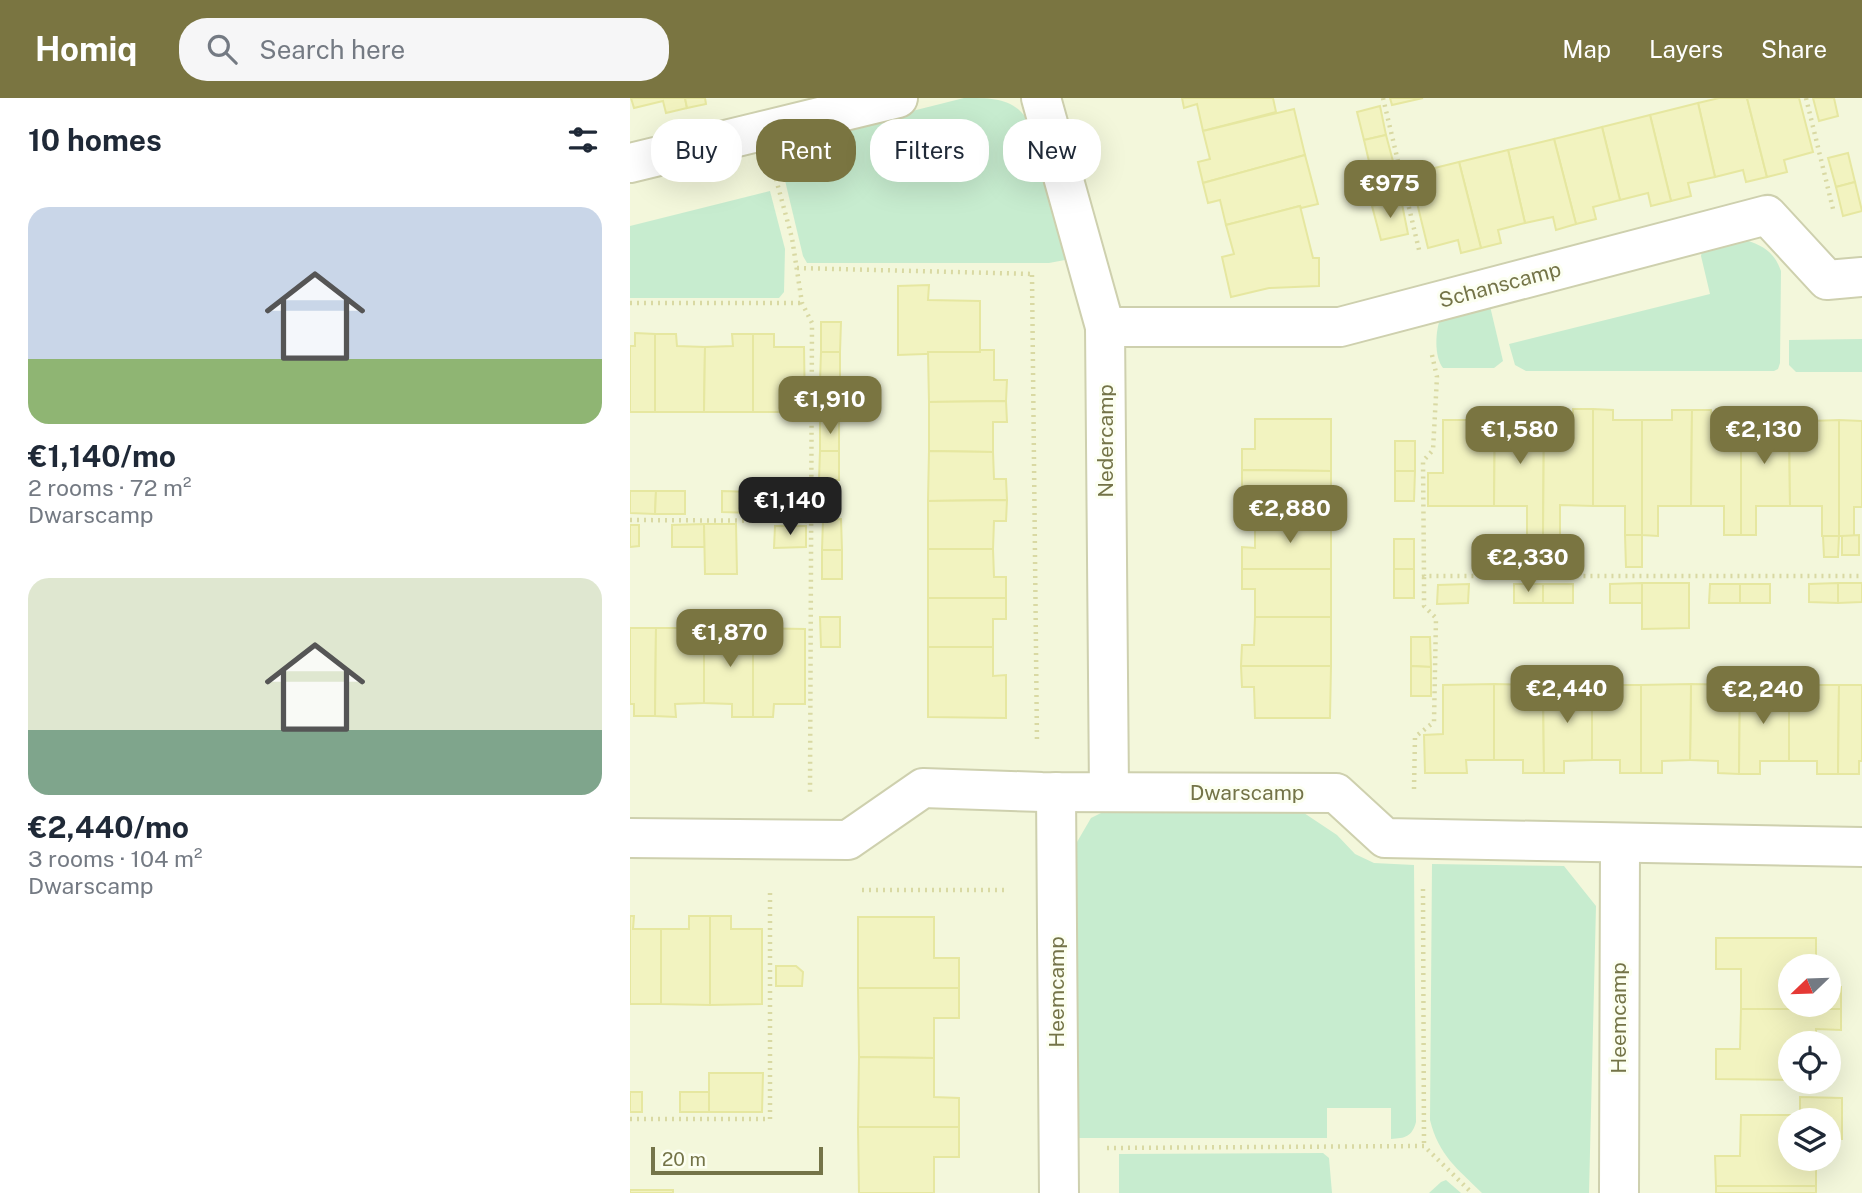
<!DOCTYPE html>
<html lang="en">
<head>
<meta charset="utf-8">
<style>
	body { margin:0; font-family:"Public Sans",sans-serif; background:#f6f6f7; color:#1f2937; height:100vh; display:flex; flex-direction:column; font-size:26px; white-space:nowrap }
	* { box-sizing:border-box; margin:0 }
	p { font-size:23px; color:#747a83 }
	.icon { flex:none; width:38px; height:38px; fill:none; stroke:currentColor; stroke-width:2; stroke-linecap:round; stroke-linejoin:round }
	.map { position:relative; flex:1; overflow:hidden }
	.sheet { display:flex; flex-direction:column; background:#fff; width:630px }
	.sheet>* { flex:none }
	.hud { position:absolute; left:21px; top:21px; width:665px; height:63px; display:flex; gap:14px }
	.needle { width:46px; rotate:247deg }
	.buttons { position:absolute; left:1148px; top:856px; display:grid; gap:14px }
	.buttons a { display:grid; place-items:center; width:63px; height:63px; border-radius:50%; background:#fff; box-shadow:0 7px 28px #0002; font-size:35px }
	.scale { position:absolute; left:21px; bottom:18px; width:172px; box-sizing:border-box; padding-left:7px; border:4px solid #747448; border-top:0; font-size:19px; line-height:24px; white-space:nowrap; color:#747448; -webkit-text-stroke:5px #fcfff1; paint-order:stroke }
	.price { position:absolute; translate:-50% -60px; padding:0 16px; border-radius:14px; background:#7a7541; color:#fff; font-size:23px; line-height:46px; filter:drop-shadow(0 2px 4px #0008) }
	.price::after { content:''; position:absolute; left:50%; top:42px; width:21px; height:16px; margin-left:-10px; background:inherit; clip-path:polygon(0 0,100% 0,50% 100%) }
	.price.active { background:#222; color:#fff }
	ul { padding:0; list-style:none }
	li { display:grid; align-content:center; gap:14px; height:371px; padding:0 28px }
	li span { display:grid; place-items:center; height:217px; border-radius:21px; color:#555 }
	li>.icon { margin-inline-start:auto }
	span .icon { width:126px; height:126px; fill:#fffc; stroke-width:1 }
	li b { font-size:30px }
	h2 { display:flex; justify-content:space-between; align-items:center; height:84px; padding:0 28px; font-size:30px }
	.pill { padding:0 24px; border-radius:28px; background:#fff; box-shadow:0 7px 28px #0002; font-size:24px; line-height:63px }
	.pill.active { background:#7a7541; color:#fff }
	header { display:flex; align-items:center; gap:42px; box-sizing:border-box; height:98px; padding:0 35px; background:#7a7541; color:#fff }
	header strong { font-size:33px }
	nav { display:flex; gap:38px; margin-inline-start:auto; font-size:24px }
	.search { width:490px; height:63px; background:#f6f6f7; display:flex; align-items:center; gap:18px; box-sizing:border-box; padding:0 24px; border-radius:28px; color:#747a83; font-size:26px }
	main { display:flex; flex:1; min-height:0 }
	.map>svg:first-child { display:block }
	.residential { fill:#f3f7db; fill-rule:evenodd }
	.green { fill:#c7eccf }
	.building { fill:#f2f3c0; stroke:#e6e7a0; stroke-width:2 }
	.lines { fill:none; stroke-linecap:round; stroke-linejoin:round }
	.minor-casing { stroke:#ced0ae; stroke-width:42 }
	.path { stroke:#d9d9a3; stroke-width:4.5; stroke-dasharray:2 5; stroke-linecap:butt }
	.minor { stroke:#fff; stroke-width:38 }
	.labels { text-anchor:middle; stroke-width:6; stroke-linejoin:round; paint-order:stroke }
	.street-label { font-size:21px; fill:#747448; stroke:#fcfff1 }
</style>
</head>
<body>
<header>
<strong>Homiq</strong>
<div class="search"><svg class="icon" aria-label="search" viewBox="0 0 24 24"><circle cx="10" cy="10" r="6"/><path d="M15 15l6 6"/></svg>Search here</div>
<nav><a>Map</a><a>Layers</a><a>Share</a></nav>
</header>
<main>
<section class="sheet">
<h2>10 homes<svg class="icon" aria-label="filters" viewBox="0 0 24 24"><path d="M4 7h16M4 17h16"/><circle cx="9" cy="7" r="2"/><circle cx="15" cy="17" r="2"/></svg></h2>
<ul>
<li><span style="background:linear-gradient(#c9d6e8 70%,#8fb573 0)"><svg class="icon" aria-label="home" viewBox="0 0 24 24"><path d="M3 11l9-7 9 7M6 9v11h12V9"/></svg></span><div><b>€1,140/mo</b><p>2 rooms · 72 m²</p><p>Dwarscamp</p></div></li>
<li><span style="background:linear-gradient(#dfe7d0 70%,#7fa58c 0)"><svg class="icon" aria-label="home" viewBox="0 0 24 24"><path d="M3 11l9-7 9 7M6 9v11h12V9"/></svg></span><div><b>€2,440/mo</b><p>3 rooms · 104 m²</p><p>Dwarscamp</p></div></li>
</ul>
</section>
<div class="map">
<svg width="1232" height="1095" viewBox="0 0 1232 1095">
	<rect width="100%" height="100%" fill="#f9fdea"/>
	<path class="residential" d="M0 0H1232V1095H0ZM1160 868H1199V906H1160ZM1160 945H1199V984H1160ZM1160 1022H1199V1060H1160Z"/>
	<g class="green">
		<path d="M334 0C367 0 387 0 402 30L435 162 419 165H177L173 158 148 53 151 46Z"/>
		<polygon points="140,93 155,151 154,194 149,200 0,200 0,128"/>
		<path d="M1111 141C1131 146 1144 153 1151 173L1150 265 1148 271 1144 273H896L885 267 879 246 1080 196 1071 158 1072 153Z"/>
		<path d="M859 204 873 263 864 270H813C804 259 805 232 811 219Z"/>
		<polygon points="1232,241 1232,274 1166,274 1159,267 1159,242"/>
		<path d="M543 711 674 715 707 737 725 756 744 765 784 767 786 1024C782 1039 775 1040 761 1041V1010H697V1040H446L447 744 461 720 477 712Z"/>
		<path d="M802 766 934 768 966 808 959 1095H852C827 1070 809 1058 800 1022Z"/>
		<polygon points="693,1055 699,1060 702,1095 489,1095 489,1056"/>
		<polygon points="816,1082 831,1095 799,1095 811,1084"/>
	</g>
	<g class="building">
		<polygon points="1,0 55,0 57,10 36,15 33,3 4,10"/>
		<polygon points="55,0 75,0 76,6 57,10"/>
		<polygon points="552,0 643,0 646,14 573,33 567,6 554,10"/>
		<polygon points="760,0 793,0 762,7"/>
		<polygon points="1089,0 1117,0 1137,79 1116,84 1113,72 1085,79 1068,5"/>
		<polygon points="1117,0 1169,0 1183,54 1154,62 1157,74 1137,79"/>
		<polygon points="1183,0 1204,0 1208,18 1189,23"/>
		<polygon points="1068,5 1085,79 1058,85 1061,98 1041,103 1020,17"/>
		<polygon points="750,8 756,37 734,42 727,14"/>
		<polygon points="664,11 675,57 573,85 568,64 580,61 573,33"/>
		<polygon points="1020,17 1041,103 1021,108 1018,95 990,102 972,29"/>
		<polygon points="972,29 990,102 963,109 966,121 946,126 924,41"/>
		<polygon points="756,37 764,67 741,72 734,42"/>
		<polygon points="924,41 946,126 926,132 923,119 895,125 878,52"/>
		<polygon points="878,52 895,125 868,132 871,145 851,150 829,64"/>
		<polygon points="1218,55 1225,84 1206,89 1198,60"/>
		<polygon points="675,57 688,106 671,110 670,108 596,127 590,102 578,105 573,85"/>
		<polygon points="829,64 851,150 831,155 828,142 798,150 780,76"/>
		<polygon points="1225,84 1232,113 1213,118 1206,89"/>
		<polygon points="771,101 778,136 751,142 742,108"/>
		<polygon points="670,108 683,160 689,160 689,188 639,190 601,199 592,159 604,156 596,127"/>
		<polygon points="299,187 298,202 350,203 350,254 268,257 268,188"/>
		<polygon points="191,224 211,224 210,254 191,254"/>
		<polygon points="5,235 25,236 25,314 0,314 0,248 5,248"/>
		<polygon points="25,236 46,236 47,248 75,249 74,314 25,314"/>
		<polygon points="102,236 123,236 123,314 74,314 75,249 103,248"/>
		<polygon points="123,236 144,236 144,249 174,249 175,314 123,314"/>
		<polygon points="350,252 364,252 364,282 377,282 376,303 299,304 298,254 350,254"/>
		<polygon points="191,254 210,254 210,284 190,284"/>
		<polygon points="376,303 377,324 363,324 363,354 299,353 299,304"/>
		<polygon points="845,311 865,311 864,408 798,408 798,375 813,375 813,322 845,322"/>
		<polygon points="865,311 885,311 885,321 914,322 913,437 897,437 897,408 864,408"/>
		<polygon points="943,311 963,311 963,408 930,407 930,437 913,437 914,322 943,322"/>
		<polygon points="963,311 983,312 983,322 1012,322 1012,437 995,437 995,408 963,408"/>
		<polygon points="1042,312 1062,312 1061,408 1028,408 1028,438 1012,437 1012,322 1042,322"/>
		<polygon points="1062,312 1081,312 1082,322 1111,322 1111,437 1094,437 1094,408 1061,408"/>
		<polygon points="1140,312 1159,312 1160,408 1126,408 1126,437 1111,437 1111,322 1140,322"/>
		<polygon points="1159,312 1180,312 1180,323 1209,322 1209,438 1192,438 1192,408 1160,408"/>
		<polygon points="625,321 701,321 701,373 612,372 612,351 625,351"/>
		<rect x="190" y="322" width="19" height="31"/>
		<polygon points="1209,322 1232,323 1232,409 1224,409 1224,438 1209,438"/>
		<rect x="765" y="343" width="20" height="30"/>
		<polygon points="190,353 209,353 209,382 189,382"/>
		<polygon points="299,353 363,354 364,381 376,381 377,402 298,403"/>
		<polygon points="612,372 701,373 701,421 625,421 624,393 612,393"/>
		<polygon points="765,373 785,373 784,403 765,403"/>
		<polygon points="0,393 26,393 25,416 0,415"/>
		<polygon points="26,393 55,393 55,416 25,416"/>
		<polygon points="92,393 123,394 123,415 92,414"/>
		<polygon points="123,394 176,394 175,416 123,415"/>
		<polygon points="377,402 376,423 364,423 363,451 298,451 298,403"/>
		<polygon points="211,421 212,452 192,452 193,422"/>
		<polygon points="625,421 701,421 701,471 612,471 612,449 625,450"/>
		<polygon points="74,426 75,449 42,449 42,427"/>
		<polygon points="74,426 106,426 107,476 75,476"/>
		<polygon points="0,427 9,427 9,448 0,449"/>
		<polygon points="145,428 176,428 176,449 144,450"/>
		<polygon points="995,437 1012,437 1012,469 996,469"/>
		<polygon points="1229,437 1229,457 1212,457 1212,438"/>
		<polygon points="1193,438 1209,438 1208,459 1194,459"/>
		<rect x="764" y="441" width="20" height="30"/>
		<polygon points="298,451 363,451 364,479 376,479 376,500 298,500"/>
		<rect x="192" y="452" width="20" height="29"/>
		<polygon points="612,471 701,471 701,519 625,519 625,491 612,491"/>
		<rect x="764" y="471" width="20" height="29"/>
		<polygon points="1012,485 1012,505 980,505 980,486"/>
		<polygon points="1012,485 1059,485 1059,530 1012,531"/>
		<polygon points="1208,485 1232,485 1232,504 1208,505"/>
		<polygon points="1208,485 1208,505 1179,504 1179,486"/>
		<polygon points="839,486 838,505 807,506 808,487"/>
		<rect x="884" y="486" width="29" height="19"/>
		<rect x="913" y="486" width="30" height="19"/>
		<polygon points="1080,486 1110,486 1110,505 1079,505"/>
		<rect x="1110" y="486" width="30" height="19"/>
		<polygon points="298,500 376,500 376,521 363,521 363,549 298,549"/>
		<polygon points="190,519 210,519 210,549 191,549"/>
		<polygon points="625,519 701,519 701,568 611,568 612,547 624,547"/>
		<polygon points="0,530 26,530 25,618 4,618 4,606 0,606"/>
		<polygon points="26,530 74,530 74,605 45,606 46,619 25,618"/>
		<polygon points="74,530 123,530 123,619 102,619 102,606 74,605"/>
		<polygon points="123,530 175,531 175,606 144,606 143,619 123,619"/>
		<polygon points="781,539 800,539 801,569 781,568"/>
		<polygon points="298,549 363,549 363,578 376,577 376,620 298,619"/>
		<polygon points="611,568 701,568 700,620 625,620 624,589 612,589"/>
		<polygon points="781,568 801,569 801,598 781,598"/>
		<polygon points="864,586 913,587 914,675 893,675 893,662 864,662"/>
		<polygon points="864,586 864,662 836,662 837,675 795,675 794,637 813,636 813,587"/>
		<polygon points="1061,586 1110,587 1109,676 1088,675 1088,663 1060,662"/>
		<polygon points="1061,586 1060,662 1032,663 1032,675 1011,675 1011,587"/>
		<polygon points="913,587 962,587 962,662 934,663 934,675 914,675"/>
		<polygon points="962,587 1011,587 1011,675 990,675 990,662 962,662"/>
		<polygon points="1110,587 1159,587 1159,663 1130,663 1130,676 1109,676"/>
		<polygon points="1159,587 1209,587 1208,676 1187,676 1187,663 1159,663"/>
		<polygon points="1209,587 1232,587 1232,663 1229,663 1229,676 1208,676"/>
		<polygon points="0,818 4,818 3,831 31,831 31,906 0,906"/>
		<polygon points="59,818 80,818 80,907 31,906 31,831 59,831"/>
		<polygon points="80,818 101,818 101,831 132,831 132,906 80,907"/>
		<polygon points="228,819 304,819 304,860 329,860 329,890 228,890"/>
		<polygon points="1086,840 1186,840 1186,868 1160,868 1160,906 1199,906 1199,889 1211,889 1211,911 1111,911 1111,871 1086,871"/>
		<polygon points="146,868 166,868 173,874 172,888 146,888"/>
		<polygon points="228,890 329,890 329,920 304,920 304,960 229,959"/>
		<polygon points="1111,911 1211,911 1211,932 1186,931 1186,945 1160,945 1160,982 1086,981 1086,951 1110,951"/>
		<polygon points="229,959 304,960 304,999 329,1000 329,1029 228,1029"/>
		<polygon points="79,975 133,975 132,1014 79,1014"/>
		<rect x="0" y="994" width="12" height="20"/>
		<rect x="50" y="994" width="29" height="20"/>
		<polygon points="1170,999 1212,1000 1212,1041 1199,1041 1199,1022 1160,1022 1160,1060 1186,1060 1186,1088 1086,1088 1085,1058 1110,1058 1111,1017 1170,1017"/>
		<polygon points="228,1029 329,1029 329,1059 304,1059 304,1095 229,1095"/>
		<rect x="1086" y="1088" width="100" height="7"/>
		<rect x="0" y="1092" width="43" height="3"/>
	</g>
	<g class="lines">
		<g class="minor-casing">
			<g id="minor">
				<polyline points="411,0 475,229 479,694"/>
				<polyline points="0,65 268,0"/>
				<polyline points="475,229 710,229 1137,117 1197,182 1232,179"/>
				<polyline points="426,694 429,1095"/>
				<polyline points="0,740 218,742 293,690 412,694 706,695 755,740 1232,749"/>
				<polyline points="989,1095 990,746"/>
			</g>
		</g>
		<g class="path">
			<polyline points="753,0 790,156"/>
			<polyline points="1176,0 1204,115"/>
			<polyline points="146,81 162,140 172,205 182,225 180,694"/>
			<polyline points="167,170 404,176"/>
			<polyline points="402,177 407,645"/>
			<polyline points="0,205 172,205"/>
			<polyline points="802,257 807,279 803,352 793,363 794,478 1232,478"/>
			<polyline points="0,422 181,423"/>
			<polyline points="784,691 785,639 804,624 806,520 794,508 794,478"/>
			<polyline points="793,791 794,1048"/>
			<polyline points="232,792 377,792"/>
			<polyline points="0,1021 140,1021 140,790"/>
			<polyline points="477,1050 794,1048 842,1095"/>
		</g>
		<use href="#minor" class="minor"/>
	</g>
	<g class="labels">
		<g class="street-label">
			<text transform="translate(870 187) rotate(-15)" y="7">Schanscamp</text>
			<text transform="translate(476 343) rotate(-90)" y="7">Nedercamp</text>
			<text x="617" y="702">Dwarscamp</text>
			<text transform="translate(427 894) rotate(-90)" y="7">Heemcamp</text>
			<text transform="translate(989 920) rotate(-90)" y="7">Heemcamp</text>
		</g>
	</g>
</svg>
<div class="buttons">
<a><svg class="needle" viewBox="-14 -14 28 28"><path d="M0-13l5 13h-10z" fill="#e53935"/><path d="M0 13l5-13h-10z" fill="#747a83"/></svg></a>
<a><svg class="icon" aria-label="locate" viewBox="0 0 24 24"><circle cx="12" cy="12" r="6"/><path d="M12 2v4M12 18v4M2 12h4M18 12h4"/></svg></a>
<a><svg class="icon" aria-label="layers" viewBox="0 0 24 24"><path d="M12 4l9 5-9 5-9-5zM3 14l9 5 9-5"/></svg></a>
</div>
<div class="scale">20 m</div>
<b class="price" style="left:760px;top:122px">€975</b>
<b class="price" style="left:200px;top:338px">€1,910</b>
<b class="price" style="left:890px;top:368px">€1,580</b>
<b class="price" style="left:1134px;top:368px">€2,130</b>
<b class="price active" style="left:160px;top:439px">€1,140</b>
<b class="price" style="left:660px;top:447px">€2,880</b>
<b class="price" style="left:898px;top:496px">€2,330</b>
<b class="price" style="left:100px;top:571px">€1,870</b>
<b class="price" style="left:937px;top:627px">€2,440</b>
<b class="price" style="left:1133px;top:628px">€2,240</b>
<div class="hud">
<a class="pill">Buy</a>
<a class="pill active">Rent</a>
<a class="pill">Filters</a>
<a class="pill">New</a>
</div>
</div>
</main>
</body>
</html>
